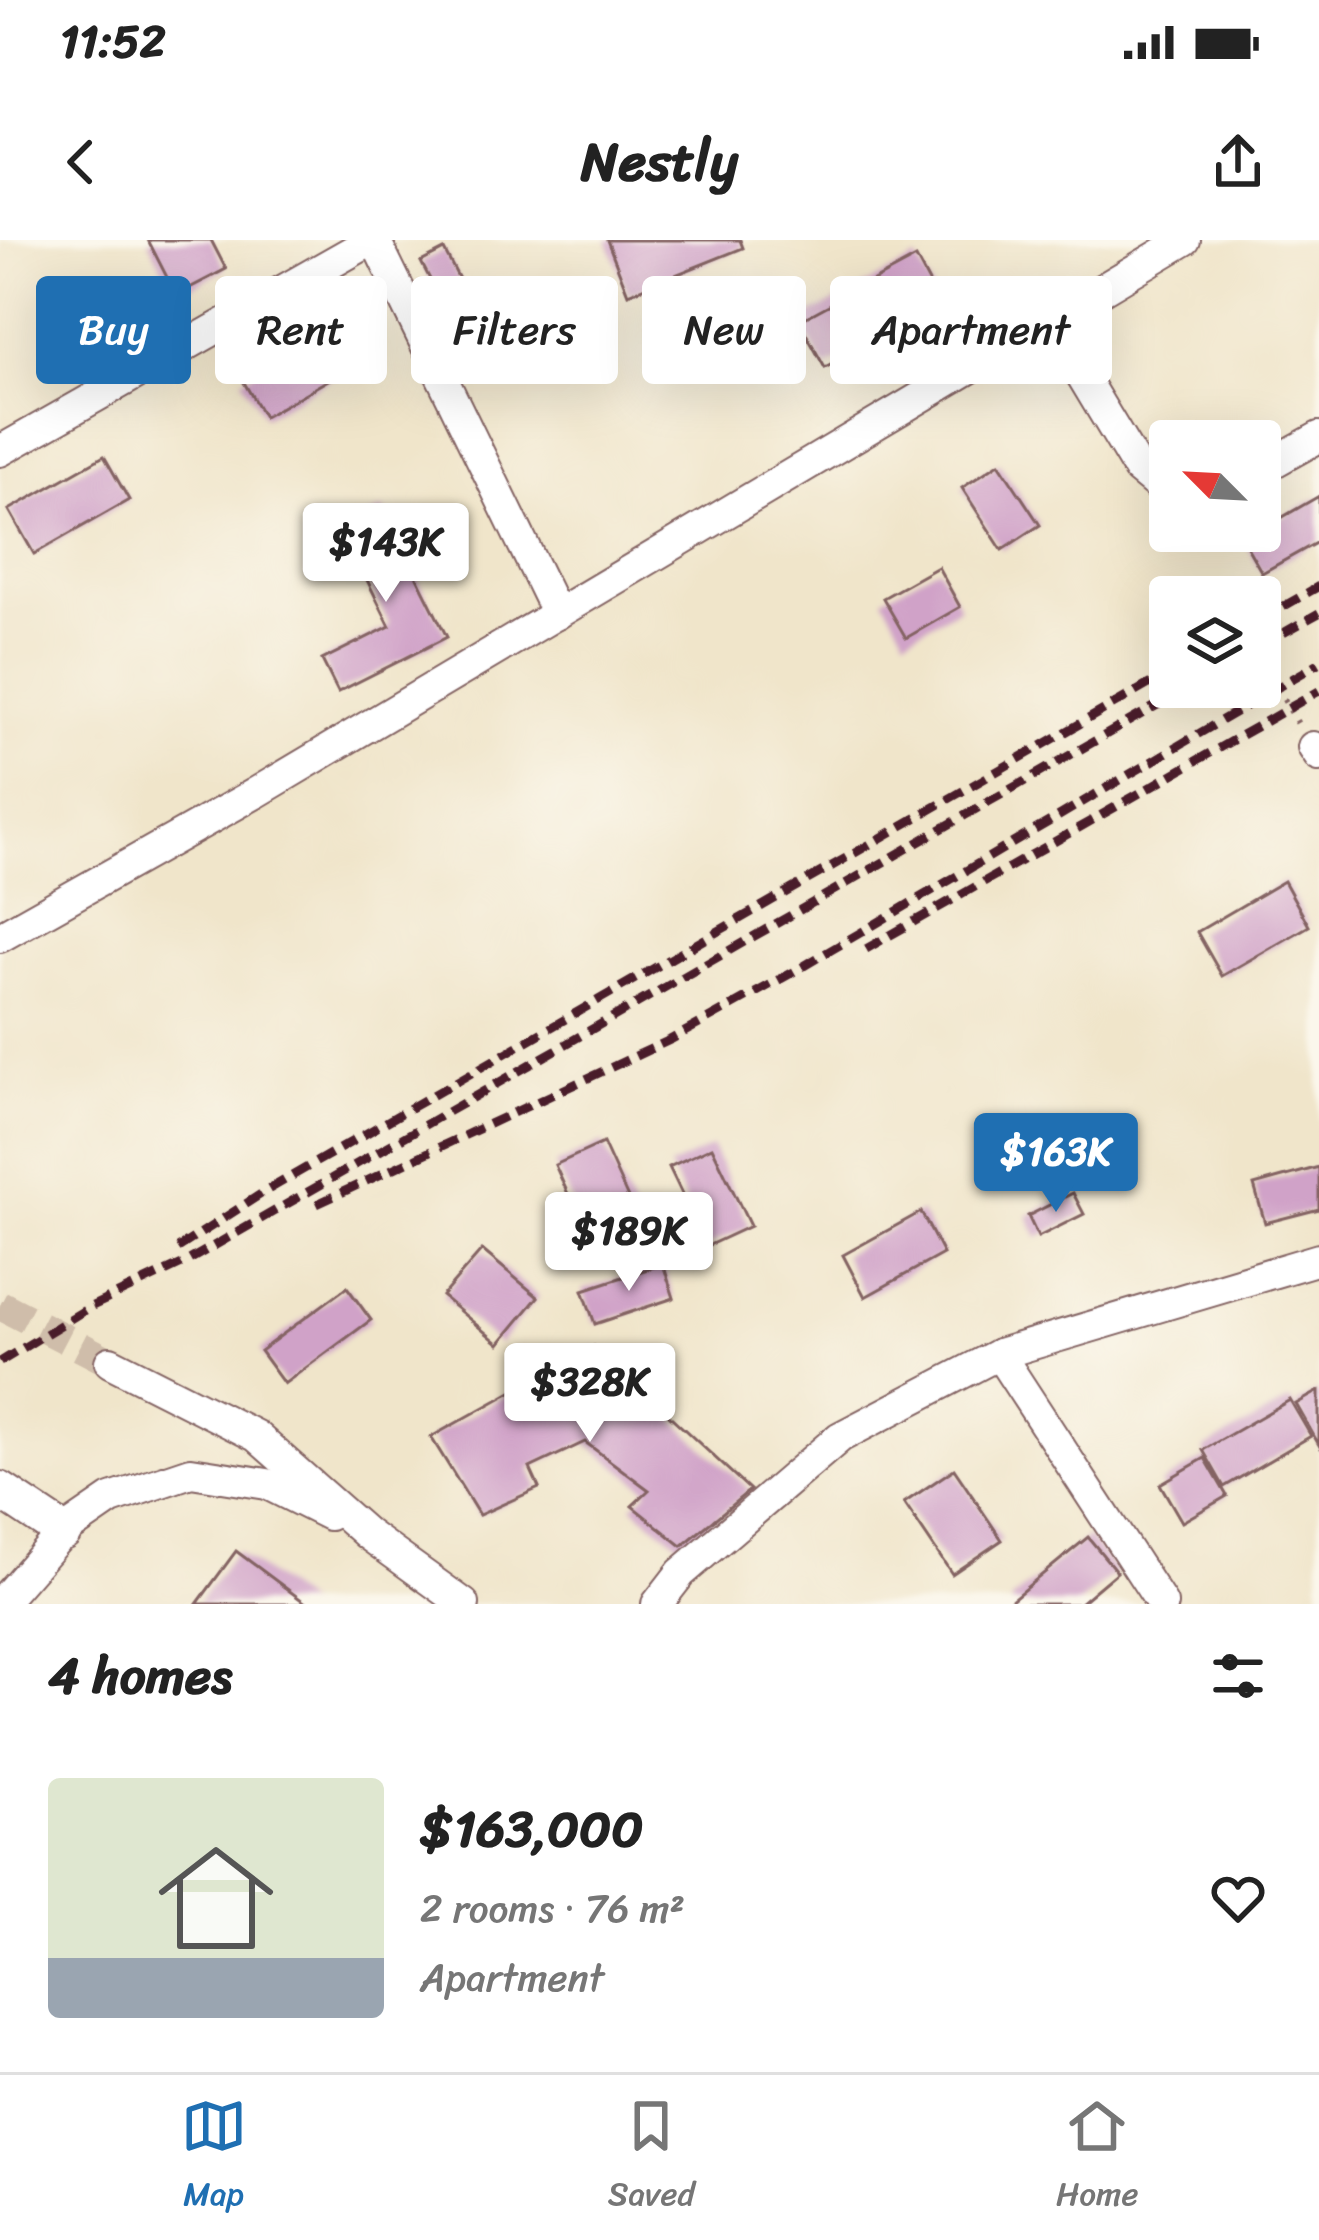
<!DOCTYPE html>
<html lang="en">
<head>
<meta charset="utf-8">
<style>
	body { margin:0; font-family:Sriracha,sans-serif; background:#f6f6f6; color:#222; height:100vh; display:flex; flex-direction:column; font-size:45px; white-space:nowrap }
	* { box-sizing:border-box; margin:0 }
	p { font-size:39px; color:#767676 }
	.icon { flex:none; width:66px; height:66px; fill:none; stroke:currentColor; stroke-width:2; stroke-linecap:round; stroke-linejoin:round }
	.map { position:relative; height:1364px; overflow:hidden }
	.details { display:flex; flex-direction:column; background:#fff; flex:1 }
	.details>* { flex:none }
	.guide { position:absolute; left:36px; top:36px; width:1248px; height:108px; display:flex; gap:24px }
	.needle { width:78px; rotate:294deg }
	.buttons { position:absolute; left:1149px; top:180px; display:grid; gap:24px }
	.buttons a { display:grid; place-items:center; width:132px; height:132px; border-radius:12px; background:#fff; box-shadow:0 12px 48px #0002; font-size:60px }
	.price { position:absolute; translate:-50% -102px; padding:0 27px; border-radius:12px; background:#fff; color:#222; font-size:39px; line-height:78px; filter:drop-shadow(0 3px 6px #0008) }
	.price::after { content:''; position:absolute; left:50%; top:72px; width:36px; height:27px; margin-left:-18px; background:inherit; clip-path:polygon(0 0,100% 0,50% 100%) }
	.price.active { background:#1f6fb2; color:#fff }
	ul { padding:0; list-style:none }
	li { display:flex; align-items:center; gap:36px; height:300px; padding:0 48px }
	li+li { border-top:3px solid #e0e0e0 }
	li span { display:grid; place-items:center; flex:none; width:336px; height:240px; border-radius:12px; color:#555 }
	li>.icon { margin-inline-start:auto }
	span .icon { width:144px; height:144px; fill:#fffc; stroke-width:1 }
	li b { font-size:51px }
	h2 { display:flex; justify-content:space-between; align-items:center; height:144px; padding:0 48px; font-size:51px }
	.pill { padding:0 42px; border-radius:12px; background:#fff; box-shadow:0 12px 48px #0002; font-size:42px; line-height:108px }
	.pill.active { background:#1f6fb2; color:#fff }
	.status { display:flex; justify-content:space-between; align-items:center; height:84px; padding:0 60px; background:#fff; direction:ltr }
	.status svg { height:33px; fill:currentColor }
	header { display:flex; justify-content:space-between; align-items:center; height:156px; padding:0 48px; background:#fff; font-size:54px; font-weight:700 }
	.tabs { display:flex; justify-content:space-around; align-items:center; height:168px; border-top:3px solid #e0e0e0; background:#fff; font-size:33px; color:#767676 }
	.tabs a { display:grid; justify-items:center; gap:6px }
	.tabs .active { color:#1f6fb2 }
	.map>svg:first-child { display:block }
	.building { fill:#d0a2c8 }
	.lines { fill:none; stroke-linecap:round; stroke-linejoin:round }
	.minor-tunnel { stroke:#cfbdaa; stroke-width:30; stroke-dasharray:30 15; stroke-linecap:butt }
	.minor-casing { stroke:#846463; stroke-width:34 }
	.major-casing { stroke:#846463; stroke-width:40 }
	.path { stroke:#846463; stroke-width:6; stroke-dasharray:3 9; stroke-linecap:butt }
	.minor { stroke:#fff; stroke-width:30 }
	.major { stroke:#fff; stroke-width:36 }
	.rail { stroke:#4a1f2b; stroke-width:9; stroke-dasharray:18 9; stroke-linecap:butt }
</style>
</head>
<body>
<div class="status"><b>11:52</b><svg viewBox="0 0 49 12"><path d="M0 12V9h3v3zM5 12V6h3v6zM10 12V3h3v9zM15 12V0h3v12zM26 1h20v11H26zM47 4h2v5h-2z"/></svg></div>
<header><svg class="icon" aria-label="back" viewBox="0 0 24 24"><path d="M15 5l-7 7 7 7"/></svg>Nestly<svg class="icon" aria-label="share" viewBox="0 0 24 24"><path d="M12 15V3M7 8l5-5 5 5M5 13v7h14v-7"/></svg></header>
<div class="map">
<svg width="1319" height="1364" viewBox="0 0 1319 1364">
	<rect width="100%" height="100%" fill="#fbf7ec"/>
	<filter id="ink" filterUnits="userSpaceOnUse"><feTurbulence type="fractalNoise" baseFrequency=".00833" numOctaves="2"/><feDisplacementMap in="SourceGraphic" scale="24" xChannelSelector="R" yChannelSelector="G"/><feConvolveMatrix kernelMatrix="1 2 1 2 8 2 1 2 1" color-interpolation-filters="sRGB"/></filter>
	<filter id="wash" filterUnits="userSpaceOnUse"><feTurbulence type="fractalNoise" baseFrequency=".004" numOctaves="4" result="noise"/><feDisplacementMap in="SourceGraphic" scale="48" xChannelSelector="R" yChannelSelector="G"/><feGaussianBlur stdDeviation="2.7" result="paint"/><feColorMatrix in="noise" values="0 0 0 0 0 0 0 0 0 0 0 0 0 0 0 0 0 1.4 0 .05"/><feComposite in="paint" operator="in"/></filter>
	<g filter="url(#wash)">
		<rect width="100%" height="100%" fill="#f0e5ca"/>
		<g id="blocks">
			<g class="building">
				<polygon points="148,0 211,0 226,29 176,55"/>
				<polygon points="607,0 740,0 743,8 628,54"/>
				<polygon points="444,10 487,93 464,105 421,22"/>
				<polygon points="916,18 941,65 825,128 799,81"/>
				<polygon points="328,90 349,128 264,177 242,139"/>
				<polygon points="104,216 129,260 34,314 9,270"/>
				<polygon points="999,223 1040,285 1002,310 962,248"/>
				<polygon points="1319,256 1319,301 1262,333 1243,300"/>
				<polygon points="383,269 447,397 338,452 322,420 390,386 342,290"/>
				<polygon points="938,327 960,367 906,398 883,358"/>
				<polygon points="1284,641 1309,686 1222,736 1197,692"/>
				<polygon points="603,903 637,978 600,995 590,973 579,978 555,925"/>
				<polygon points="712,907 750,986 707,1006 669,927"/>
				<polygon points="1319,927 1319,969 1265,983 1254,945"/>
				<polygon points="1073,953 1084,974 1038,997 1028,976"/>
				<polygon points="921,972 943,1014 865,1057 843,1015"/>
				<polygon points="482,1010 538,1057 499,1104 442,1056"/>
				<polygon points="663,1024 674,1058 595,1084 583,1050"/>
				<polygon points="347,1047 371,1080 284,1144 260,1111"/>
				<polygon points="594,1106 750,1250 682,1306 632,1266 649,1250 585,1202 530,1228 539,1248 479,1275 431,1197"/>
				<polygon points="1319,1151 1319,1205 1296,1164"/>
				<polygon points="1290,1160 1311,1196 1224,1247 1203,1210"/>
				<polygon points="1205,1218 1227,1256 1182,1282 1160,1244"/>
				<polygon points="954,1229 1002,1300 952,1334 904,1263"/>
				<polygon points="1088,1297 1117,1332 1079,1364 1012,1364 1010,1361"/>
				<polygon points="236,1311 307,1364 197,1364"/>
			</g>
		</g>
	</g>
	<g filter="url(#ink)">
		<use href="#blocks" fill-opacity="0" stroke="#846463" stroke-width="3"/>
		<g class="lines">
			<polyline class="minor-tunnel" points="0,1065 110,1122"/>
			<g class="minor-casing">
				<g id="minor">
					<polyline points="375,0 557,374"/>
					<polyline points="1049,81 1138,229 1170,255"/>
					<polyline points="0,211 372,0"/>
					<polyline points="1260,230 1319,197"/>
					<polyline points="1313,507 1319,516"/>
					<polyline points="0,697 254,554 1185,0"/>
					<polyline points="999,1114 1162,1364"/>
					<polyline points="110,1122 256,1196 367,1294 464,1364"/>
					<polyline points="0,1364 63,1292 111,1259 191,1232 267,1244 329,1275"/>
					<polyline points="657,1364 681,1333 840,1197 999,1114 1319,1019"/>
				</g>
			</g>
			<g class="major-casing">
				<polyline id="major" points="0,1250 63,1292"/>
			</g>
			<polyline class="path" points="1260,418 1298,484"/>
			<use href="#minor" class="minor"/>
			<use href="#major" class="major"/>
			<g class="rail">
				<polyline points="1260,380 1319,346"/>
				<polyline points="1260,406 1319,373"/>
				<polyline points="866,709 1319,451"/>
				<polyline points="317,964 670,800 797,730 1319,423"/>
				<polyline points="178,1008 264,952 1170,432"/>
				<polyline points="0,1122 88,1068 184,1023 1189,447"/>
			</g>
		</g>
	</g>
</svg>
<div class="buttons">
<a><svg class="needle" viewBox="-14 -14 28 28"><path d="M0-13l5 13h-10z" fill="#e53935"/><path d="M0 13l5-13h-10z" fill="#767676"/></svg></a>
<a><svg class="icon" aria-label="layers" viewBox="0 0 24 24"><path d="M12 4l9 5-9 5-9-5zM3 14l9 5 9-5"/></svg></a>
</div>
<b class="price" style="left:386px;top:365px">$143K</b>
<b class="price active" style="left:1056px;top:975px">$163K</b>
<b class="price" style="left:629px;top:1054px">$189K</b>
<b class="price" style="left:590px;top:1205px">$328K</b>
<div class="guide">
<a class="pill active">Buy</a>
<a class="pill">Rent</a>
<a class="pill">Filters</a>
<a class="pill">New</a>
<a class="pill">Apartment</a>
</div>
</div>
<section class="details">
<h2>4 homes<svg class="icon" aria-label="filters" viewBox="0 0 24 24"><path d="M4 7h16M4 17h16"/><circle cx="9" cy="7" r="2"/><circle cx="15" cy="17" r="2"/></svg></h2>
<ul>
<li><span style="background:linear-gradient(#dfe7d0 75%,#9aa5b1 0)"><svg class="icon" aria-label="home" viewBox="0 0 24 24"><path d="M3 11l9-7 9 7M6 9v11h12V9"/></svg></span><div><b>$163,000</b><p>2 rooms · 76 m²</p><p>Apartment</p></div><svg class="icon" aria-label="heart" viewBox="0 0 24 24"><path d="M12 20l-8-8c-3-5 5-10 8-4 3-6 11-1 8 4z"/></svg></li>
</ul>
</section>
<nav class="tabs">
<a class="active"><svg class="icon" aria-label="map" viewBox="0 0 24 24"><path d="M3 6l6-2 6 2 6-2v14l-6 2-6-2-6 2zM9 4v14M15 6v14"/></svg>Map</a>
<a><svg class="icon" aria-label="saved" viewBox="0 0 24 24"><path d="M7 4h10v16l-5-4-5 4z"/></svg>Saved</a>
<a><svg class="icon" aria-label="home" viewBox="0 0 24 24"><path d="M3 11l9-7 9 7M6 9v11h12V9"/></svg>Home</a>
</nav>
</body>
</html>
